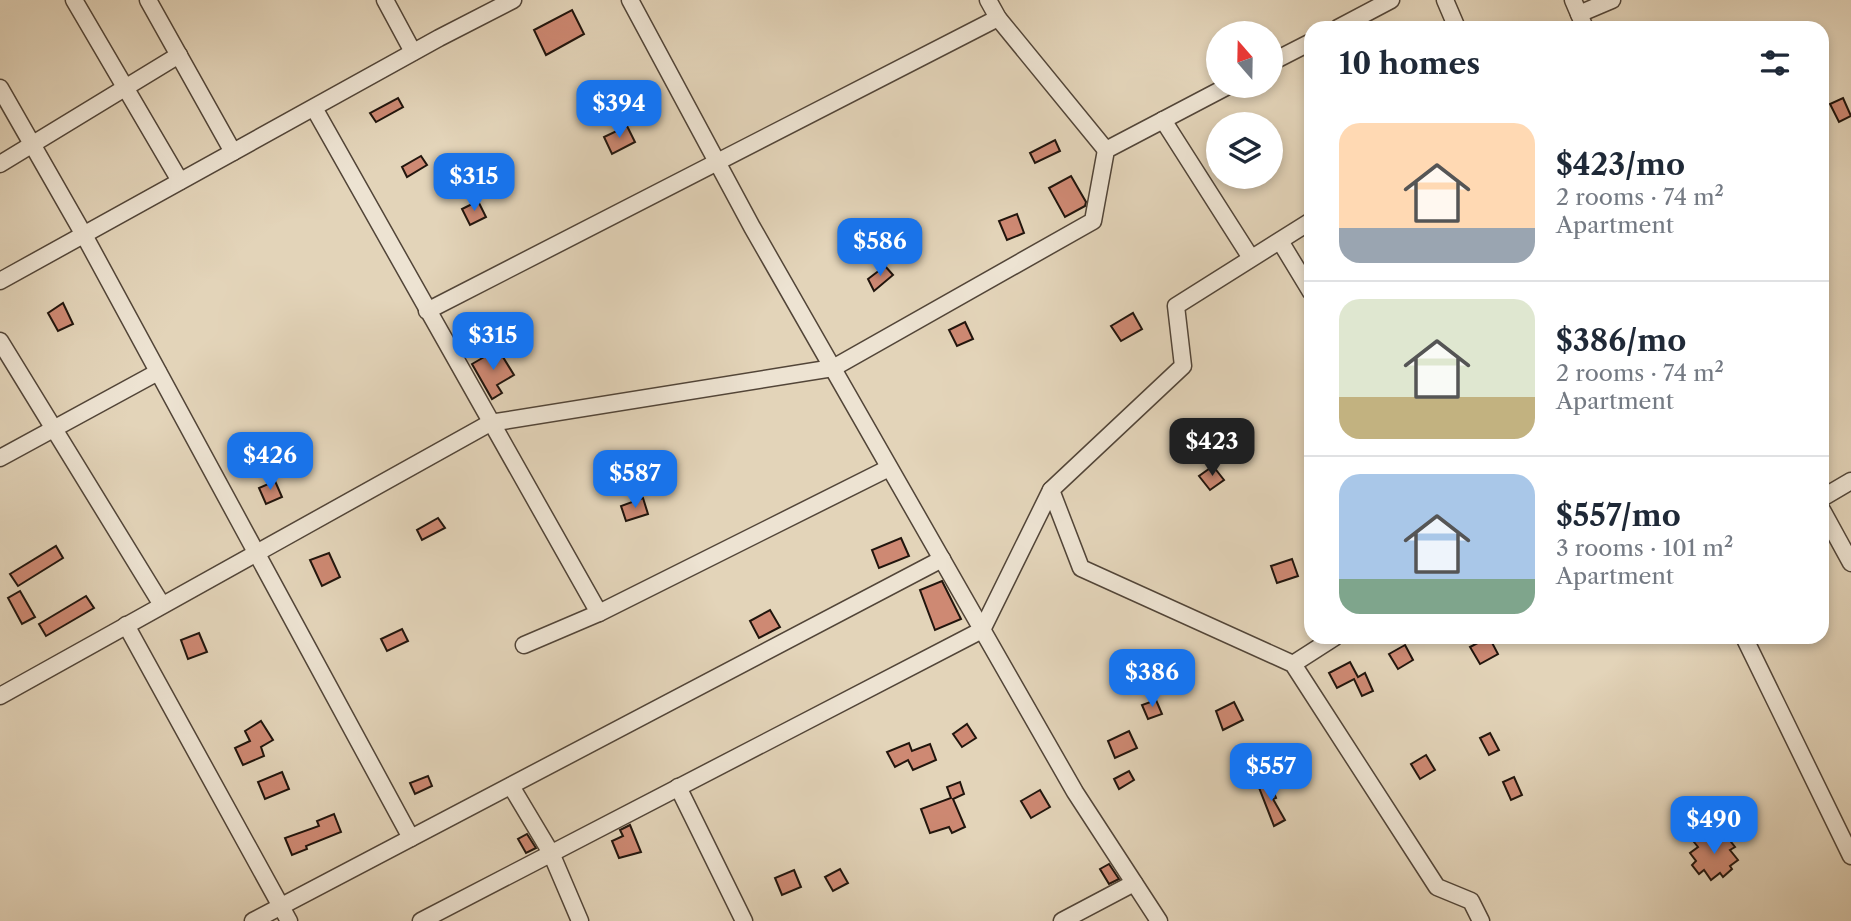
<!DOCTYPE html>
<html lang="en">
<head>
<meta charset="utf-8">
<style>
	body { margin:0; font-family:"Libre Caslon Text",serif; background:#f6f6f7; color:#1f2937; height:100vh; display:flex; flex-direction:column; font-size:26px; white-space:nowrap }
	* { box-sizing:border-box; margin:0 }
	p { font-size:23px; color:#747a83 }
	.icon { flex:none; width:38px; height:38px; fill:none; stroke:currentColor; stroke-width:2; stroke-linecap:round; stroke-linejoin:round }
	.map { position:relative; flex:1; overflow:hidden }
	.sheet { position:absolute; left:1304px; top:21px; width:525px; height:623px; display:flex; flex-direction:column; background:#fff; border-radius:21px; box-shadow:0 4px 10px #0003 }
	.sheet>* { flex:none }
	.needle { width:46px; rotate:340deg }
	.fabs { position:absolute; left:1206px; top:21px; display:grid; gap:14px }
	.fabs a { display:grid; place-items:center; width:77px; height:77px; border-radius:50%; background:#fff; box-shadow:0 4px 10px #0003; font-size:35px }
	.price { position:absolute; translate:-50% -60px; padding:0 16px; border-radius:14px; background:#1a73e8; color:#fff; font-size:23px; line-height:46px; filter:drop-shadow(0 2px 4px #0008) }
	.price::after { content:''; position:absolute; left:50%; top:42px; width:21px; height:16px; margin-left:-10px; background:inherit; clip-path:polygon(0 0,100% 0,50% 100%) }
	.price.current { background:#222; color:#fff }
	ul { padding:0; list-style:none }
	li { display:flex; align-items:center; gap:21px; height:175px; padding:0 35px }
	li+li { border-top:2px solid #e0e1e3 }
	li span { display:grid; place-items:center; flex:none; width:196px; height:140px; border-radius:21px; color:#555 }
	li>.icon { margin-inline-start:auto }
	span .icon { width:84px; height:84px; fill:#fffc; stroke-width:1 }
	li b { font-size:30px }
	h2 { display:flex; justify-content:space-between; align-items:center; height:84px; padding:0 35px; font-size:30px }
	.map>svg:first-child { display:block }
	.building { fill:#ce8973; stroke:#21150d; stroke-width:2 }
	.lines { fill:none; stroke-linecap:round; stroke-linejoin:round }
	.street-casing { stroke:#524538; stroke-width:19 }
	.street { stroke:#ede3d2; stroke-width:16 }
</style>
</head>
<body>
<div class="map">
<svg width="1851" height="921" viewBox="0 0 1851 921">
	<rect width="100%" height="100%" fill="#e3d4b9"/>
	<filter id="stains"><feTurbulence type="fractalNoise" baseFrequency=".00286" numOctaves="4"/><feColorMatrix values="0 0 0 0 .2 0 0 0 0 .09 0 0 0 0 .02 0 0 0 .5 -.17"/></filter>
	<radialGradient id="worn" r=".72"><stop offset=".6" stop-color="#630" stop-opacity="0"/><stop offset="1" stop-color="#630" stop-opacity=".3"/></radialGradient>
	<g class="building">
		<polygon points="572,10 584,34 546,55 534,30"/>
		<polygon points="398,98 403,107 376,122 370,113"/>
		<polygon points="1843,98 1851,116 1839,122 1830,104"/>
		<polygon points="627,126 635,142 612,154 604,137"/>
		<polygon points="1055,140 1060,151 1035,163 1030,153"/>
		<polygon points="421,156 427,165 407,177 402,167"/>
		<polygon points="1071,176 1086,202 1085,206 1065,217 1049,188"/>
		<polygon points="478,201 486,217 470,225 462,209"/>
		<polygon points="1017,214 1024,233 1007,240 999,221"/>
		<polygon points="885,266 893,275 874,291 868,279"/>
		<polygon points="63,303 73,324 58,331 48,313"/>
		<polygon points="1133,313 1142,329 1121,341 1111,326"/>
		<polygon points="965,322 973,339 957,346 949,330"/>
		<polygon points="498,349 514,375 497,385 502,393 492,399 472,364"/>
		<polygon points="1213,466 1224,480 1210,490 1199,476"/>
		<polygon points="275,481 282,497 266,504 259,488"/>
		<polygon points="643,498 648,514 626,521 621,506"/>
		<polygon points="438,518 445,528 422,540 417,530"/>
		<polygon points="901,538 909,556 879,568 872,550"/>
		<polygon points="56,546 63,558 18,586 10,574"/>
		<polygon points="329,553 340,577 322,586 310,560"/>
		<polygon points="1292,559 1298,576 1277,583 1271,566"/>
		<polygon points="942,581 961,619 935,630 920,590"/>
		<polygon points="20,591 35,617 22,624 8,598"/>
		<polygon points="86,596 94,608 46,636 39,624"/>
		<polygon points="770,610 780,627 759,638 750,621"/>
		<polygon points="402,629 408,641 387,651 381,639"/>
		<polygon points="199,633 207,652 188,659 181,640"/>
		<polygon points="1489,637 1498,654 1480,664 1470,647"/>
		<polygon points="1405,645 1413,660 1398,669 1389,654"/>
		<polygon points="1350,662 1358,677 1365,673 1373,691 1362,696 1354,679 1337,688 1329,673"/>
		<polygon points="1156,700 1162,714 1148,719 1142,705"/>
		<polygon points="1234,702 1243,720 1223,730 1216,711"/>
		<polygon points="261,721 273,740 261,747 264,756 243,765 235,748 250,741 245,731"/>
		<polygon points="967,724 976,738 962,747 953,734"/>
		<polygon points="1129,731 1137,748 1115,758 1108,741"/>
		<polygon points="1490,733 1499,750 1489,755 1480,738"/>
		<polygon points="909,743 912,751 930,744 936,760 913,770 908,760 895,767 887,752"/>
		<polygon points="1426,755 1435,770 1420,779 1411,764"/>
		<polygon points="1129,771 1134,780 1119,789 1114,779"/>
		<polygon points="282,772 289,789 265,799 258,782"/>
		<polygon points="428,776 432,786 415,794 410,783"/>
		<polygon points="1514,777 1522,795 1511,800 1503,782"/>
		<polygon points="1269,780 1276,798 1273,799 1285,820 1274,826 1258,785"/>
		<polygon points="960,782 964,794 953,799 965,827 952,833 949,827 930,833 921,809 951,798 947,787"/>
		<polygon points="1040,790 1050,807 1031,818 1021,801"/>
		<polygon points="334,814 341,832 306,846 307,849 292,855 285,838 319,826 317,821"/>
		<polygon points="630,825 641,852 619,858 612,841 623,836 620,830"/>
		<polygon points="1717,833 1723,840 1727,837 1735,847 1730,850 1738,860 1730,866 1732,869 1723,877 1720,873 1711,880 1704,870 1699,874 1692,865 1696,861 1690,853 1698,847 1694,842 1704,835 1708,840"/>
		<polygon points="527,834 536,848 526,853 518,839"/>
		<polygon points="1109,864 1119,879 1109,884 1100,869"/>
		<polygon points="840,869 848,883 833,891 825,877"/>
		<polygon points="794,870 801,887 782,895 775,878"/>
	</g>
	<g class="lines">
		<g class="street-casing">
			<g id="street">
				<polyline points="74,0 180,181"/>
				<polyline points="148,0 233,152"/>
				<polyline points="385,0 413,52"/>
				<polyline points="630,0 752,227 1075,792 1159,921"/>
				<polyline points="988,0 998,18 1106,150"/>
				<polyline points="1445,0 1457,28"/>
				<polyline points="1573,0 1585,28"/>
				<polyline points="1579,14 1612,0"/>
				<polyline points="1338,28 1391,0"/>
				<polyline points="1270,63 1311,42"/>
				<polyline points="0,88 84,235 411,838"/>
				<polyline points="314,108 599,613"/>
				<polyline points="1163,120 1251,258"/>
				<polyline points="0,164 179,55"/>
				<polyline points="1280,241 1311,292"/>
				<polyline points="0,281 439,38 513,0"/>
				<polyline points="427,311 998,18"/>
				<polyline points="0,341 162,605"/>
				<polyline points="0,458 158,372"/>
				<polyline points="1051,490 1081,568 1293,664 1437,887 1471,901 1481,921"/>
				<polyline points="1822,498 1851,481"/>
				<polyline points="1822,510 1851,563"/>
				<polyline points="126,625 289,921"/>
				<polyline points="1744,637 1851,856"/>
				<polyline points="524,645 599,613 889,468"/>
				<polyline points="1293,664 1335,637"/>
				<polyline points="0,696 490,423 833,368 1093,221 1106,150 1228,86"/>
				<polyline points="511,786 551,853 580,921"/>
				<polyline points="678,787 744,921"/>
				<polyline points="253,921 942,559"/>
				<polyline points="421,921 982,630 1051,490 1183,366 1176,306 1311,221"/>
				<polyline points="1062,921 1134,883"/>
			</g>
		</g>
		<use href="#street" class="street"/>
	</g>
	<rect width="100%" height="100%" filter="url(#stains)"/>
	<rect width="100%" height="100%" fill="url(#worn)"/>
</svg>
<div class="fabs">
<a><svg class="needle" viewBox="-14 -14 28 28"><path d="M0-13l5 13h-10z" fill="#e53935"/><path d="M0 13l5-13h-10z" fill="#747a83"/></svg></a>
<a><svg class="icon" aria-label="layers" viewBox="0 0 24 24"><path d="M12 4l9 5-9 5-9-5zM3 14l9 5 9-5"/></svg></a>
</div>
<b class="price" style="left:619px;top:140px">$394</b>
<b class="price" style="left:474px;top:213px">$315</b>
<b class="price" style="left:880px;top:278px">$586</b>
<b class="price" style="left:493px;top:372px">$315</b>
<b class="price current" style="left:1212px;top:478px">$423</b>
<b class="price" style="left:270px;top:492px">$426</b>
<b class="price" style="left:635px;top:510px">$587</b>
<b class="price" style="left:1152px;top:709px">$386</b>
<b class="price" style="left:1271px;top:803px">$557</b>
<b class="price" style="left:1714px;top:856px">$490</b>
<section class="sheet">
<h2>10 homes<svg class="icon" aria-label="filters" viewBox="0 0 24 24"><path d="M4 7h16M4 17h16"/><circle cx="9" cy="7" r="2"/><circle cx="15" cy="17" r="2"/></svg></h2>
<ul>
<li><span style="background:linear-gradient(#ffd9b3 75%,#9aa5b1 0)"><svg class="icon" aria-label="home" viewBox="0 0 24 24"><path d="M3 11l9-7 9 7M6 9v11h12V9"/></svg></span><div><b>$423/mo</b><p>2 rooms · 74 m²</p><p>Apartment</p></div></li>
<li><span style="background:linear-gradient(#dfe7d0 70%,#c2b280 0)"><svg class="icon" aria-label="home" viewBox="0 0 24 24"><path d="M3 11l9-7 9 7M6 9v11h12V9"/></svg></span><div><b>$386/mo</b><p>2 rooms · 74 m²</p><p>Apartment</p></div></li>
<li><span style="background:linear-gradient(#a9c7e8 75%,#7fa58c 0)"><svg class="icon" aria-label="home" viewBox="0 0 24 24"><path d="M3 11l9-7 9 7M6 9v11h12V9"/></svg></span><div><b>$557/mo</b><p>3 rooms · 101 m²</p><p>Apartment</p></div></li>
</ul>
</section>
</div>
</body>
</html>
